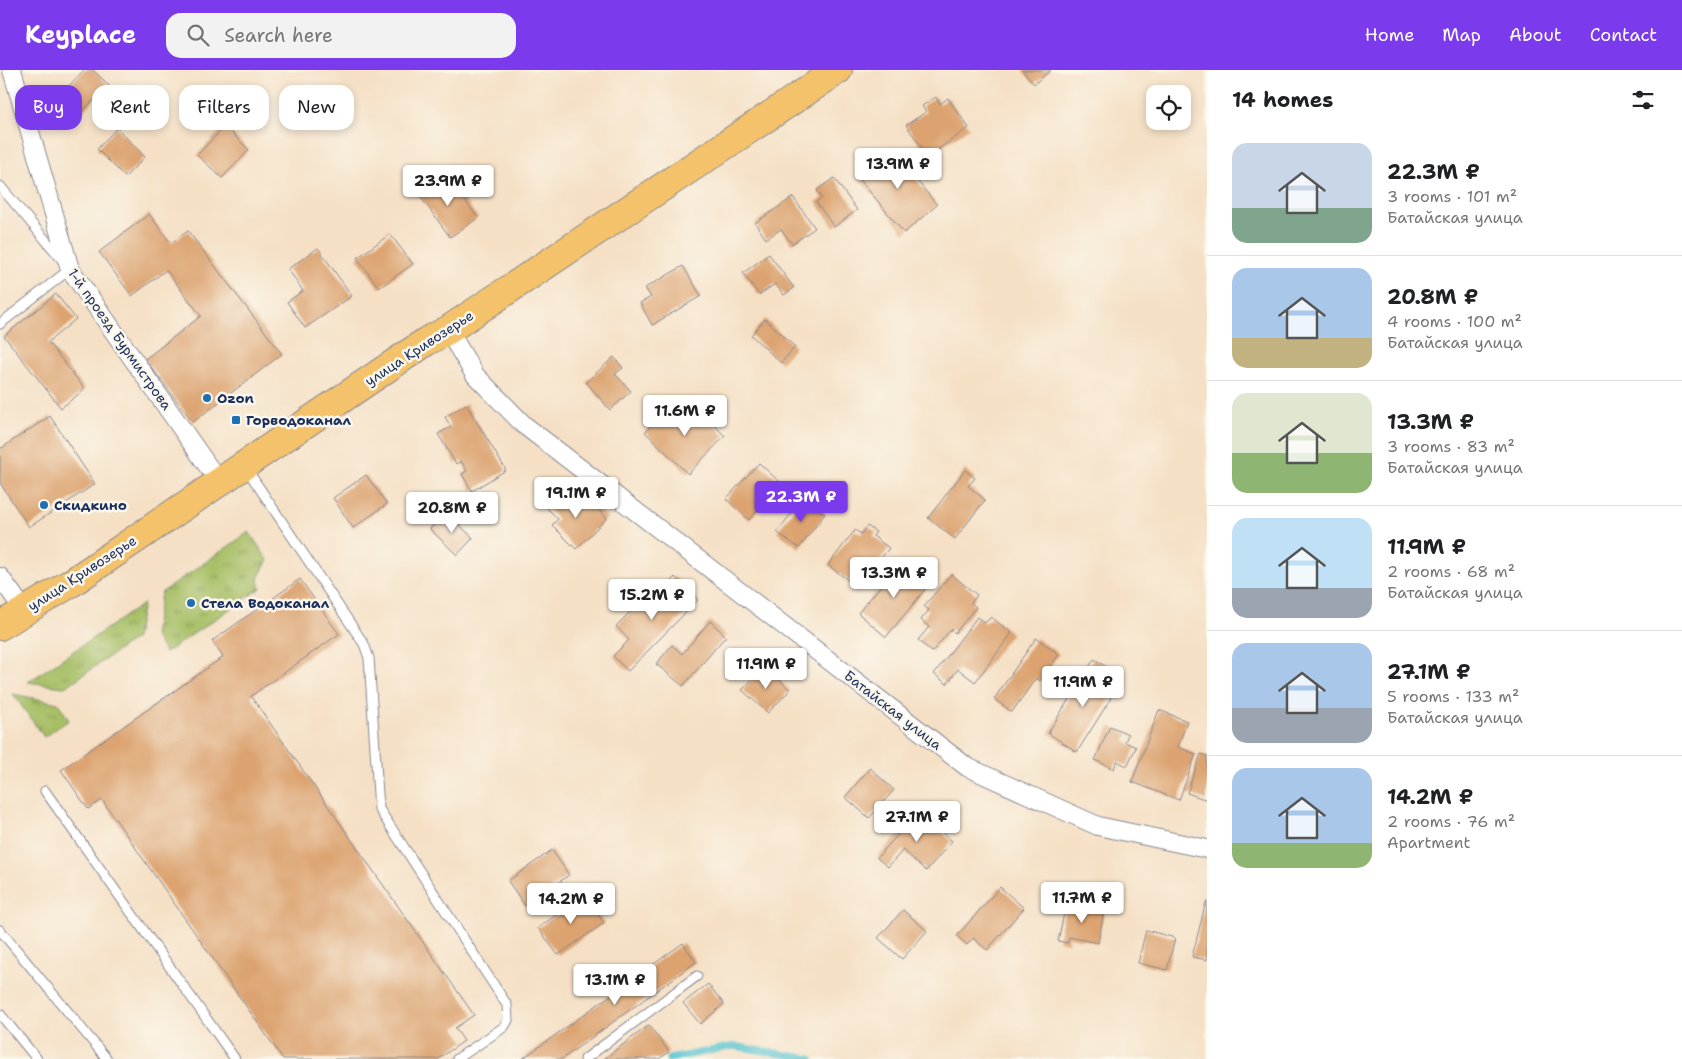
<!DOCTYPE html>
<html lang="en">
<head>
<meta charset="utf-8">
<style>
	body { margin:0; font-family:"Shantell Sans",sans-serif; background:#f2f2f2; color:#202124; height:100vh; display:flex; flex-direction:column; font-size:19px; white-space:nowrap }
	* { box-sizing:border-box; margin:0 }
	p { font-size:16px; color:#757577 }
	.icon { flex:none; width:28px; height:28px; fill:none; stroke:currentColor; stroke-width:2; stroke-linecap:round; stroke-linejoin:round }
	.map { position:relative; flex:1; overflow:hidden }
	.panel { display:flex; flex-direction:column; background:#fff; width:475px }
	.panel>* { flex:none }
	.hud { position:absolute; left:15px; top:15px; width:475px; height:45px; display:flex; gap:10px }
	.controls { position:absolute; left:1146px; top:15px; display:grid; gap:10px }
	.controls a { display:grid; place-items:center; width:45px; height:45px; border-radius:10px; background:#fff; box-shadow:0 2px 8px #0003; font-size:25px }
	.price { position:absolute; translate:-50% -42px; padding:0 11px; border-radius:5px; background:#fff; color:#222; font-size:16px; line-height:32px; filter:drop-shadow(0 1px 2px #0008) }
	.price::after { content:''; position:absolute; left:50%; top:30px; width:15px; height:11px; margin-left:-8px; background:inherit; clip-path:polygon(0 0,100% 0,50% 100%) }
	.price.on { background:#7c3aed; color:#fff }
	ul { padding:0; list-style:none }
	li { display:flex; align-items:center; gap:15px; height:125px; padding:0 25px }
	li+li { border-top:1px solid #e0e0e0 }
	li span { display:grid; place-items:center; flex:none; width:140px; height:100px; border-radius:15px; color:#555 }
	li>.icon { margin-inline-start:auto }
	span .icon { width:60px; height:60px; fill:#fffc; stroke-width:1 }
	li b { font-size:21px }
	h2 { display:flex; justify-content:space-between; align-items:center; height:60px; padding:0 25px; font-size:21px }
	.chip { padding:0 18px; border-radius:15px; background:#fff; box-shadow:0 2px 8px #0003; font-size:18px; line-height:45px }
	.chip.on { background:#7c3aed; color:#fff }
	header { display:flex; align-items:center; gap:30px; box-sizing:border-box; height:70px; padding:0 25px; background:#7c3aed; color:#fff }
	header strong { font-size:24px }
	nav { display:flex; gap:28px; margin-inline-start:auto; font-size:18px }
	.search { width:350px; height:45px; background:#f2f2f2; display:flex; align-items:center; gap:12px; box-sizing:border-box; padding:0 18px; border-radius:15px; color:#757577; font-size:19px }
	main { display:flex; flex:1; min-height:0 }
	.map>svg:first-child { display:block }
	.grass { fill:url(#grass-tufts); stroke:#607661 }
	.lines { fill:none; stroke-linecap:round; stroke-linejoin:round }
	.stream { stroke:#56c2cf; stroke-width:7 }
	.building { fill:#dca36f }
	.service-casing { stroke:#888892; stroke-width:11 }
	.minor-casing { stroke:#888892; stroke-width:20 }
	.primary-casing { stroke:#888892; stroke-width:30 }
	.service { stroke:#fff; stroke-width:9 }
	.minor { stroke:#fff; stroke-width:18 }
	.primary { stroke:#f4c26a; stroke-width:28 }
	.poi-dot { fill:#1f6fb2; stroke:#fbf7ec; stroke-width:2 }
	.labels { text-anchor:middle; stroke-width:5; stroke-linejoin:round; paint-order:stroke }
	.street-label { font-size:14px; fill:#1b2f5e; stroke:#fbf7ec }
	.poi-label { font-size:14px; font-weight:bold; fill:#1b2f5e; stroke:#fbf7ec; text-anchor:start }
</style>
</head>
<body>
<header>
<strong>Keyplace</strong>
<div class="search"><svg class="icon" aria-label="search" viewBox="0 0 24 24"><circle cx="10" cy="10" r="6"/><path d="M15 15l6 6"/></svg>Search here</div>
<nav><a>Home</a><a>Map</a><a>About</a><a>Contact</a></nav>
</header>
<main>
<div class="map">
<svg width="1207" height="989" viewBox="0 0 1207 989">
	<defs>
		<pattern id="grass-tufts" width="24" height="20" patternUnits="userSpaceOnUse" patternTransform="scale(1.25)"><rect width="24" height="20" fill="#a6be64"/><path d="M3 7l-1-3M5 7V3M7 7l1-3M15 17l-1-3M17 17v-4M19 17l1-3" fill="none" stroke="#869b56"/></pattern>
	</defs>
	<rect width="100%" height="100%" fill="#fbf7ec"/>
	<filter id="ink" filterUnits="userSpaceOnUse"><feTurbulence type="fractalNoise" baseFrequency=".02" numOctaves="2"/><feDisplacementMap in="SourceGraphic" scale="10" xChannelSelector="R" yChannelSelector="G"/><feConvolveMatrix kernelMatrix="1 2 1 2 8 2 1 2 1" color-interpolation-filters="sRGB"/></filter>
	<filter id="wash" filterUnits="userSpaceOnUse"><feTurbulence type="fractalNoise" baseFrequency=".0096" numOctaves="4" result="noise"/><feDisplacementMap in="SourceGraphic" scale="20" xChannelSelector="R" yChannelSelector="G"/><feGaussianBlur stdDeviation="1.12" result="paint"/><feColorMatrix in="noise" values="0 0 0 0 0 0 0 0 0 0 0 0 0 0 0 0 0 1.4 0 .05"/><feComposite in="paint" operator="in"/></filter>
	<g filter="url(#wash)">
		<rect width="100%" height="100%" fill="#f5e0c5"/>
		<g class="grass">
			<polygon points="249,462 268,490 258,508 261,518 165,583 154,565 161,523"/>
			<polygon points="143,534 136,568 67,616 63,617 28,612"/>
			<polygon points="13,624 58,633 69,650 44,667"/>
		</g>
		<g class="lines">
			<polyline class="stream" points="669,989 734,976 811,989"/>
		</g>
		<g id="blocks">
			<g class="building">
				<polygon points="84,0 93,0 109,15 82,42 62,23"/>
				<polygon points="1022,0 1051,0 1034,14"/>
				<polygon points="936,27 940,34 948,28 969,58 928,86 906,55 926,42 922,36"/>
				<polygon points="225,56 249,80 222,108 197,85"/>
				<polygon points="117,58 145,87 125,107 97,79"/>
				<polygon points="899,78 920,103 914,107 937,135 904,163 856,105 874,90 878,96"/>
				<polygon points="834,108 857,140 834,157 816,132 822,128 817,120"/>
				<polygon points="442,109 451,120 455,117 478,148 450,167 419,125"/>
				<polygon points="793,127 815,158 792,174 781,159 766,169 755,153"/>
				<polygon points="149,144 171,173 188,161 282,284 193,352 145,289 201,246 166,200 132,226 99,182"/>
				<polygon points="390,164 413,194 379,218 357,188"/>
				<polygon points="318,178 352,226 305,258 287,232 303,221 288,199"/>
				<polygon points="769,184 794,218 784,225 775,214 759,225 743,203"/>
				<polygon points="683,196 701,226 652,255 640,233 651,227 645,218"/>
				<polygon points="56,224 76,249 48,272 85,319 61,338 4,266"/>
				<polygon points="765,249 795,277 781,293 751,265"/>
				<polygon points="614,287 623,298 615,304 631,321 610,340 586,312"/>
				<polygon points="674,332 687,345 683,349 691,357 703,344 725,366 688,404 645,362"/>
				<polygon points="466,334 506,400 472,421 462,404 467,401 461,391 456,394 438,364 451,357 445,347"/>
				<polygon points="50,346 95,414 29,457 0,413 0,379"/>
				<polygon points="759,393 782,414 749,450 726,429"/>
				<polygon points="965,400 975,408 968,416 985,430 955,469 928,448"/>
				<polygon points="366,405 387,434 353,458 333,428"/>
				<polygon points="571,422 582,432 586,428 607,448 576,479 552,455 558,449 547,438 556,430 560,433"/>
				<polygon points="804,427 825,444 799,478 777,462"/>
				<polygon points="446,442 473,468 457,485 430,459"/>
				<polygon points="867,456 876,462 873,466 889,478 858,518 828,495 855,460 861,464"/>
				<polygon points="899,494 918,509 923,502 933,510 886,567 858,543"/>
				<polygon points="951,504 977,525 971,533 976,537 955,563 951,559 932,582 918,570 929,557 921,550 929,540 924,536"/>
				<polygon points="675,507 698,530 628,601 613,586 629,570 616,556 632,540 628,536 640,524 648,533"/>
				<polygon points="300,509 339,564 251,626 474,945 455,958 464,971 438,989 283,989 102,730 88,739 61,700 223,587 212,571"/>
				<polygon points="977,547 985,553 991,547 1012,563 975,612 958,599 947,614 934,604"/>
				<polygon points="710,551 726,566 683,616 656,594 672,575 682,584"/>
				<polygon points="1036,568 1059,584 1040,611 1036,608 1012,642 994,629"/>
				<polygon points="1094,589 1113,601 1100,621 1111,628 1077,682 1048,663"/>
				<polygon points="765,596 790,620 768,643 742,620"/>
				<polygon points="1159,640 1187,651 1178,677 1196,684 1179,730 1132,712"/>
				<polygon points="1110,656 1128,664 1125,672 1136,677 1127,696 1117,691 1114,699 1095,690"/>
				<polygon points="1201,684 1207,686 1207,730 1187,723"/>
				<polygon points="870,698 894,720 869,748 845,727"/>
				<polygon points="918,742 952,771 926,801 903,780 888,797 877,788"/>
				<polygon points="552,780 569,805 525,836 508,811"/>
				<polygon points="1000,817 1024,838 987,880 973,868 967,875 957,866"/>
				<polygon points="584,825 604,853 558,885 538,858"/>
				<polygon points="1206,832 1207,832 1207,890 1192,887"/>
				<polygon points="1066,834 1093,840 1094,835 1105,837 1098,873 1069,867 1068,873 1058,871"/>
				<polygon points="903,840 927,861 902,889 878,868"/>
				<polygon points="1146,860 1175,868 1167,900 1138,893"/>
				<polygon points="683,873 696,892 562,989 522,989"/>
				<polygon points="708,914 724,934 700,954 683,933"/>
				<polygon points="649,955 669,982 659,989 604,989"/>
			</g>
		</g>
	</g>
	<g filter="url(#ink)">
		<use href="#blocks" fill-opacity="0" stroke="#888892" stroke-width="1"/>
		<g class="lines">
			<g class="service-casing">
				<g id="service">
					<polyline points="0,116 70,199 0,254"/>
					<polyline points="246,398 364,574 369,588 379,739 507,935 508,950 504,957 457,989"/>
					<polyline points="45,721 235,989"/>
					<polyline points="0,860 107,989"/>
					<polyline points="0,944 37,989"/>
					<polyline points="585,989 697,906"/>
				</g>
			</g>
			<g class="minor-casing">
				<g id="minor">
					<polyline points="12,0 70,199 219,412"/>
					<polyline points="448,260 475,305 524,355 967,697 1098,756 1207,779"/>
					<polyline points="0,507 24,540"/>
				</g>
			</g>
			<g class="primary-casing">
				<polyline id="primary" points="0,556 71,513 427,271 448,260 838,0"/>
			</g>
			<use href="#service" class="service"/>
			<use href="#minor" class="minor"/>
			<use href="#primary" class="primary"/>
		</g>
	</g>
	<g class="poi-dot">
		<circle cx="207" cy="328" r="5"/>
		<rect x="231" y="345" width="10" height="10" rx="2.5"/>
		<circle cx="44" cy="435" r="5"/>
		<circle cx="191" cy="533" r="5"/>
	</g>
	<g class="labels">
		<g class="street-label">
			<text transform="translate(120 269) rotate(55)" y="5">1-й проезд Бурмистрова</text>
			<text transform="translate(419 278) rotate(-33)" y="5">улица Кривозерье</text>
			<text transform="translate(82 503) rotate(-33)" y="5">улица Кривозерье</text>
			<text transform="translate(893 640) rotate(38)" y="5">Батайская улица</text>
		</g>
		<g class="poi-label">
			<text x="217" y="333">Ozon</text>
			<text x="246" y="355">Горводоканал</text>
			<text x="54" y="440">Скидкино</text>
			<text x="201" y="538">Стела Водоканал</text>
		</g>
	</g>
</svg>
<div class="controls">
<a><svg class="icon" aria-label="locate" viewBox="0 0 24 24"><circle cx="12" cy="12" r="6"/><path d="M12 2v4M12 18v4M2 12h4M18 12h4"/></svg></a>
</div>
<b class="price" style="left:898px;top:120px">13.9M ₽</b>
<b class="price" style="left:448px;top:137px">23.9M ₽</b>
<b class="price" style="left:685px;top:367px">11.6M ₽</b>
<b class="price" style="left:576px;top:449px">19.1M ₽</b>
<b class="price on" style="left:801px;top:453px">22.3M ₽</b>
<b class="price" style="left:452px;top:464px">20.8M ₽</b>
<b class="price" style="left:894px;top:529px">13.3M ₽</b>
<b class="price" style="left:652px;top:551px">15.2M ₽</b>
<b class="price" style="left:766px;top:620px">11.9M ₽</b>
<b class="price" style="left:1083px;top:638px">11.9M ₽</b>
<b class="price" style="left:917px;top:773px">27.1M ₽</b>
<b class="price" style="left:1082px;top:854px">11.7M ₽</b>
<b class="price" style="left:571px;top:855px">14.2M ₽</b>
<b class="price" style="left:615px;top:936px">13.1M ₽</b>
<div class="hud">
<a class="chip on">Buy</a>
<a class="chip">Rent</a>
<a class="chip">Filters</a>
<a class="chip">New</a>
</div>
</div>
<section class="panel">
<h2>14 homes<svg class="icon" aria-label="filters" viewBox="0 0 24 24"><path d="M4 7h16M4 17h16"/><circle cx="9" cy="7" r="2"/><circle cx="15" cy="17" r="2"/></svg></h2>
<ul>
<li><span style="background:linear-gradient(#c9d6e8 65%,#7fa58c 0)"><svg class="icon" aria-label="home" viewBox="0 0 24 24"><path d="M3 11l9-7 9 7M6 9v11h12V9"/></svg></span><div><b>22.3M ₽</b><p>3 rooms · 101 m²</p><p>Батайская улица</p></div></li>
<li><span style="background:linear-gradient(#a9c7e8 70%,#c2b280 0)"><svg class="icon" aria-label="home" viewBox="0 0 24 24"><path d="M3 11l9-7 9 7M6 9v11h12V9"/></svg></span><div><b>20.8M ₽</b><p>4 rooms · 100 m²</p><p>Батайская улица</p></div></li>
<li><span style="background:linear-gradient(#dfe7d0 60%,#8fb573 0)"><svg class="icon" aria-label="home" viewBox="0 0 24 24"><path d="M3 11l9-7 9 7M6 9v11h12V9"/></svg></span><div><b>13.3M ₽</b><p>3 rooms · 83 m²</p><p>Батайская улица</p></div></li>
<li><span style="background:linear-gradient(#bfe0f5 70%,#9aa5b1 0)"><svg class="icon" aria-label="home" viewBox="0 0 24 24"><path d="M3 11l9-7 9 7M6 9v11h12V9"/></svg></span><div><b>11.9M ₽</b><p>2 rooms · 68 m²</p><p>Батайская улица</p></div></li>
<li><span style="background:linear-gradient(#a9c7e8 65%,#9aa5b1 0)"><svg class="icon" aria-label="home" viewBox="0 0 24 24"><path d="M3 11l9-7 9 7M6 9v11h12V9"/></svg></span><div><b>27.1M ₽</b><p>5 rooms · 133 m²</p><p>Батайская улица</p></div></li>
<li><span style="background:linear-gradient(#a9c7e8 75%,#8fb573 0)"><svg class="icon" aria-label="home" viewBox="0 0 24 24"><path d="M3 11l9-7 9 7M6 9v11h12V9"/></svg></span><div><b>14.2M ₽</b><p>2 rooms · 76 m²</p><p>Apartment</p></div></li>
</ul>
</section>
</main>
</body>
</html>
